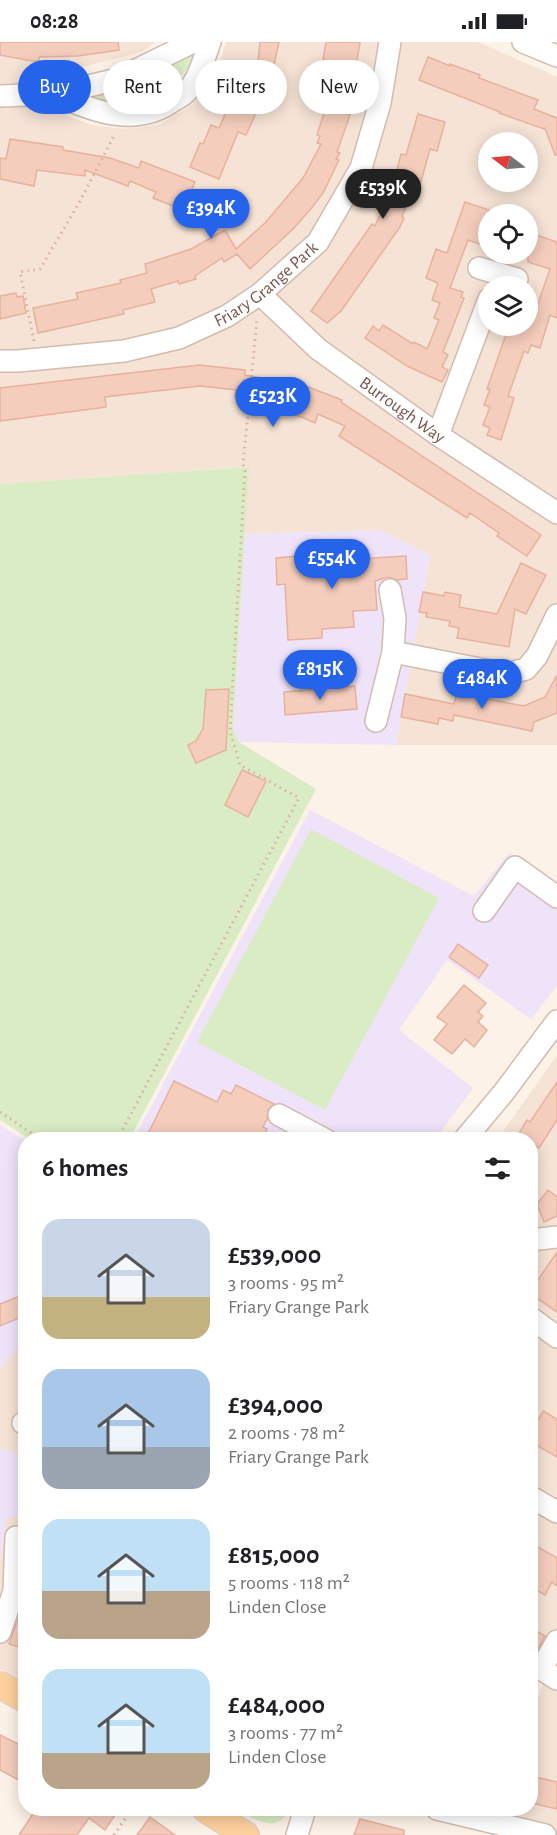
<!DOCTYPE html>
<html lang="en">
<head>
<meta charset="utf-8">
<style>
	body { margin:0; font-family:"Alegreya Sans",sans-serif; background:#f2f2f2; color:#202124; height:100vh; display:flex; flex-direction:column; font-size:22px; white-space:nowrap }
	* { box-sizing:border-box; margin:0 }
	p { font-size:20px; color:#757577 }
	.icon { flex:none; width:33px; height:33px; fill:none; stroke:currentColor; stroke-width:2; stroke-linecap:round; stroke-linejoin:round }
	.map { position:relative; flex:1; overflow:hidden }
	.drawer { position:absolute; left:18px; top:1090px; width:520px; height:684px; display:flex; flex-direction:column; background:#fff; border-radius:24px; box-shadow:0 3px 15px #0003 }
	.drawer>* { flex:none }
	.banner { position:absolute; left:18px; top:18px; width:522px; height:54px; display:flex; gap:12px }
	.needle { width:39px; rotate:286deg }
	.buttons { position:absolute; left:478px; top:90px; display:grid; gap:12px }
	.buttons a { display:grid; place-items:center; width:60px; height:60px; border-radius:50%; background:#fff; box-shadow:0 3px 15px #0003; font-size:30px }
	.price { position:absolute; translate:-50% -51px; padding:0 14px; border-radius:21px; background:#2563eb; color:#fff; font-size:20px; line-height:39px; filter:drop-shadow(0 2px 3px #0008) }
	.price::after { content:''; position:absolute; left:50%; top:36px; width:18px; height:14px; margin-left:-9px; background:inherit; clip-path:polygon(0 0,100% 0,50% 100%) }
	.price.current { background:#222; color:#fff }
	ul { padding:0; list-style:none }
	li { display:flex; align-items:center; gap:18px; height:150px; padding:0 24px }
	li span { display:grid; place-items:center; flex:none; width:168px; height:120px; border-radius:18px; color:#555 }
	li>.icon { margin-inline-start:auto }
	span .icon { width:72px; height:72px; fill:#fffc; stroke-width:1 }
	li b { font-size:26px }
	h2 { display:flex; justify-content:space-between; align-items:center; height:72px; padding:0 24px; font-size:26px }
	.chip { padding:0 21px; border-radius:27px; background:#fff; box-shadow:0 3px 15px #0003; font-size:21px; line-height:54px }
	.chip.current { background:#2563eb; color:#fff }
	.status { display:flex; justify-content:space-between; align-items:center; height:42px; padding:0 30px; background:#fff; direction:ltr }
	.status svg { height:16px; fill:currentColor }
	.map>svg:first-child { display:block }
	.residential { fill:#f5e3d5; fill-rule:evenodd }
	.education { fill:#efe3fa }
	.green { fill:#d9ecc4 }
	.building { fill:#f4cdbd; stroke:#e8b19d; stroke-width:1.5 }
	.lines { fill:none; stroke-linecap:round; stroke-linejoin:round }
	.minor-casing { stroke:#d3bbae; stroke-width:24 }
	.major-casing { stroke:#d9cfcc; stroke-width:28 }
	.path { stroke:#dab0a0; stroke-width:3; stroke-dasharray:1.5 4.5; stroke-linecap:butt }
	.minor { stroke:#fff; stroke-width:21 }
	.major { stroke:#fed09d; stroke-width:26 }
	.labels { text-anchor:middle; stroke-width:4.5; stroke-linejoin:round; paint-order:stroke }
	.street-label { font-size:18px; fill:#79554a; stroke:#fff7ee }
</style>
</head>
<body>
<div class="status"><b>08:28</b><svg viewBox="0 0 49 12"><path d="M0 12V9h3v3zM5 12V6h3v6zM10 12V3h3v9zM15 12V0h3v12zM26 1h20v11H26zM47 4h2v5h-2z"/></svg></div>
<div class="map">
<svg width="557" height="1793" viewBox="0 0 557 1793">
	<rect width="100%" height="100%" fill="#fdf2e7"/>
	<g class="residential">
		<path d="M0 0H156L142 10 50 33 58 70 92 83 123 87 159 83 193 62 216 31 226 0H478L557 35V703H396L430 513 380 488 245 492 248 425 0 442ZM489 100H528V140H489ZM489 172H528V212H489ZM489 244H528V284H489Z"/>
		<polygon points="557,1013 557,1793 503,1793 511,1771 495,1767 531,1767 531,1660 536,1661 552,1620 531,1609 531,1098 497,1098"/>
		<polygon points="25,1297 25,1643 0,1627 0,1519 7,1475 21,1475 19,1413 0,1407 0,1327"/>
	</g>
	<g class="education">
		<polygon points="380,488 430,513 396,703 239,700 233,688 245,492"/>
		<polygon points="310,768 474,854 509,811 557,843 557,944 531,977 447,918 399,988 473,1046 435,1098 133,1098"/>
		<polygon points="0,1083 26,1099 25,1297 0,1327"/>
		<polygon points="0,1407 19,1413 21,1475 7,1476 0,1519"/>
	</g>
	<g class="green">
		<path d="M190 10 196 13C169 57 146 63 97 61L96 55 149 33Z"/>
		<polygon points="249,425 233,687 239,700 316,747 129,1098 31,1098 0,1078 0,442"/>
		<polygon points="311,787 439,856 325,1068 197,1000"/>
		<path d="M237 1767H289C277 1793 256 1778 237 1767Z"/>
	</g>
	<g class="building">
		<polygon points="0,0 118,0 119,8 78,14 39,15 39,19 32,19 0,13"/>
		<polygon points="260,0 279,0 273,27 280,29 278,45 270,66 260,62 246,93 238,90 219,137 190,125 200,101 203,102 211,83 219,86 231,59 238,62 248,38 256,41"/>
		<polygon points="326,0 360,0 356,24 323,18"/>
		<polygon points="428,15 450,24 450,22 458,25 480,33 479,36 538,58 534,67 557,76 557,113 555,113 545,86 544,87 499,71 500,70 419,38"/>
		<polygon points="335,44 351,48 344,71 350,73 337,110 340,111 336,117 339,118 323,151 310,168 293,187 250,227 237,212 224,220 222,216 195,234 196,237 179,242 178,239 151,247 155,260 123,268 124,272 38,291 33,266 78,257 76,251 121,241 120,238 147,231 145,222 191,207 225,188 236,207 265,181 303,136 321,102 317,101 320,94 317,93 326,65 328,66"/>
		<polygon points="418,72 445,80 437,109 430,107 420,143 417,141 402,174 404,176 400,185 341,269 327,281 311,269 372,182 375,184 397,136 395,135 401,112 406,113"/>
		<polygon points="10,97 63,105 63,108 110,116 139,126 141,119 195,140 187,159 177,155 173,164 153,156 156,150 130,139 128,144 85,128 85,134 37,128 34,144 0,137 0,116 6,117"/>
		<polygon points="465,160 489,168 489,205 468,198 450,246 463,250 461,255 464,256 443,310 448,313 442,325 448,328 442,340 407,324 365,296 373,284 379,289 383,283 413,302 414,300 427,307 439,278 434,276 440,261 432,258 438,241 426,236 436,207 447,211"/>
		<polygon points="528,190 557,200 557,276 550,273 540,306 531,303 528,311 524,309 508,354 514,356 501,398 487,393 490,386 483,383 490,365 484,363 490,347 487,347 509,284 528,284 528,271 534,273 550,227 528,220"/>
		<polygon points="16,251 17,255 23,254 26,271 0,277 0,254"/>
		<polygon points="199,323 245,328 245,333 303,343 342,358 341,360 541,493 527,514 497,494 499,491 470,471 467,476 339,394 345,384 318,372 315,381 299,374 273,370 275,360 235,354 236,348 200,344 105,355 106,365 0,379 0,346"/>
		<polygon points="309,513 309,517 356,513 356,517 406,514 407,537 397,538 388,535 375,539 377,568 353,569 354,585 322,587 322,596 288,598 285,542 277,543 276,516"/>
		<polygon points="521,521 546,533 526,572 515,567 509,605 457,596 459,586 449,584 450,579 426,575 427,571 419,570 423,550 444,554 445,550 461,553 459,565 497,572"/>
		<polygon points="557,633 557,671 534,680 532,689 454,673 453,679 439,676 438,682 401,675 405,652 454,662 457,651 524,664 545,655"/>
		<polygon points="355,644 357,667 285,673 284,650"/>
		<polygon points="229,647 226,708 196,721 188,703 196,699 203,687 206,648"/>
		<polygon points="242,728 266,739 248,775 225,763"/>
		<polygon points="458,902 488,923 479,936 449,915"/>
		<polygon points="464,943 486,961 478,970 483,974 478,980 487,988 474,1005 465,997 452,1012 434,998 447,982 437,975"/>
		<polygon points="174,1039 217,1060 223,1048 231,1052 236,1043 274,1062 268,1068 267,1077 263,1085 267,1087 261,1098 145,1098"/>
		<polygon points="557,1040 557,1078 539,1106 531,1101 531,1098 526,1098 518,1093 527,1078 530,1080"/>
		<polygon points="548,1148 557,1155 557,1174 544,1180 537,1162"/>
		<polygon points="557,1210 557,1270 531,1252 531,1248"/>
		<polygon points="20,1254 26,1266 26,1273 0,1284 0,1262"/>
		<polygon points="543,1369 557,1377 557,1415 531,1400 531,1372 539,1377"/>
		<polygon points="531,1501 557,1516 557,1544 552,1540 545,1553 531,1545"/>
		<polygon points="24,1560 26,1560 26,1607 9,1602"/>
		<polygon points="535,1588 545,1594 536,1610 531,1608 531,1596"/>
		<polygon points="0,1693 26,1706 26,1742 0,1728"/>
		<polygon points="531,1734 557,1740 557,1767 531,1761"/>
		<polygon points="36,1767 119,1767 105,1788 89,1776 77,1793 19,1793"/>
		<polygon points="150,1775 175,1793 137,1793"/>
		<polygon points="360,1777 404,1788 404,1793 354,1793"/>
	</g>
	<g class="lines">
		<g class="minor-casing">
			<g id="minor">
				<polyline points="523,0 557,14"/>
				<path d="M55 52C92 69 133 85 170 61 175 57 182 55 186 50 199 38 204 16 210 0"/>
				<polyline points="0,54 55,52 118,37 193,0"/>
				<polyline points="479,226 517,237"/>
				<path id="s1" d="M260 252 318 307 438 393 557 471"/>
				<path id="s2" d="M0 319H18L124 309 179 296 227 274 260 252 318 200 361 126 380 61 390 0"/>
				<polyline points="438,393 489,257"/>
				<polyline points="393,610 506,632 526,627 537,614 557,573"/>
				<polyline points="376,679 393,610 395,576 390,548"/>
				<polyline points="484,869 515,825 557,855"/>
				<polyline points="279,1073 326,1098"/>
				<polyline points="464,1098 504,1050 557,979"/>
				<polyline points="531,1198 557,1195"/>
				<polyline points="531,1276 557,1295"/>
				<polyline points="23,1381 26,1381"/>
				<polyline points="531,1455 557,1470"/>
				<polyline points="0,1590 14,1549 16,1495"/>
				<polyline points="531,1621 541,1627 557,1599"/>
				<polyline points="541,1627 557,1637"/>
				<polyline points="437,1767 545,1793"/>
				<polyline points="297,1793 305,1767"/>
			</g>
		</g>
		<g class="major-casing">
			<g id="major">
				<polyline points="0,1643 26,1658"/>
				<polyline points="205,1767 246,1793"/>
			</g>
		</g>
		<g class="path">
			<polyline points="34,299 20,230 40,227 79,161 115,92"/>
			<polyline points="0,1070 42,1098"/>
			<polyline points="117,1098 299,756 240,723 230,689 245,429 243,422 257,277"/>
			<polyline points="114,1793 132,1767"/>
		</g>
		<use href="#minor" class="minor"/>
		<use href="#major" class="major"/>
	</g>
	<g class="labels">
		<g class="street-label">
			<text dy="6" stroke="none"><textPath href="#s2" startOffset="284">Friary Grange Park</textPath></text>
			<text dy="6" stroke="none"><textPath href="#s1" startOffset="184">Burrough Way</textPath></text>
		</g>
	</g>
</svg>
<div class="buttons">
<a><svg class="needle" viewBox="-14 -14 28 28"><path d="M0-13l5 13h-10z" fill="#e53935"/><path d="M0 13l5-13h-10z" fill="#757577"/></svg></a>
<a><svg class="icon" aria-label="locate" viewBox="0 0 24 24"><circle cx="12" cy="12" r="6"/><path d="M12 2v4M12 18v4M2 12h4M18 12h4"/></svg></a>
<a><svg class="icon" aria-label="layers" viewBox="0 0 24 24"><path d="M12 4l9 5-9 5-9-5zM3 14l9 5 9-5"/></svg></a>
</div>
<b class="price current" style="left:383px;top:178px">£539K</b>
<b class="price" style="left:211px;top:198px">£394K</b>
<b class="price" style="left:273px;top:386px">£523K</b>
<b class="price" style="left:332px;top:548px">£554K</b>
<b class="price" style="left:320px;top:659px">£815K</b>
<b class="price" style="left:482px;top:668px">£484K</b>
<div class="banner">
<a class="chip current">Buy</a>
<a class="chip">Rent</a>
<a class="chip">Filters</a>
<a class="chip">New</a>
</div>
<section class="drawer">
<h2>6 homes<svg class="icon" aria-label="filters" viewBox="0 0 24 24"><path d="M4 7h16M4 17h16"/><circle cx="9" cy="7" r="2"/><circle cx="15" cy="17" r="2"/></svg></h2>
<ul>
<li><span style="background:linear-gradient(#c9d6e8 65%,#c2b280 0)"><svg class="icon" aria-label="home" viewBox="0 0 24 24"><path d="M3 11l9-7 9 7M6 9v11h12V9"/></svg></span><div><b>£539,000</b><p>3 rooms · 95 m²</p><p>Friary Grange Park</p></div></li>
<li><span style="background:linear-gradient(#a9c7e8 65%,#9aa5b1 0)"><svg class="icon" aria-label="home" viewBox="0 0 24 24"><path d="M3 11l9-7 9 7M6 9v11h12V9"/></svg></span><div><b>£394,000</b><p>2 rooms · 78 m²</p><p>Friary Grange Park</p></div></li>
<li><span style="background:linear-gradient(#bfe0f5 60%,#b9a48a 0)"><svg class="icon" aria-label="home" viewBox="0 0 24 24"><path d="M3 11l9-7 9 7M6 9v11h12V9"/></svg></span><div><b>£815,000</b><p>5 rooms · 118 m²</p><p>Linden Close</p></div></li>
<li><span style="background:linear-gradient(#bfe0f5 70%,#b9a48a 0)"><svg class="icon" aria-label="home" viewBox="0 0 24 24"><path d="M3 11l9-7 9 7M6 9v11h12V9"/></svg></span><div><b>£484,000</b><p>3 rooms · 77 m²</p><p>Linden Close</p></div></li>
</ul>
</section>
</div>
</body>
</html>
